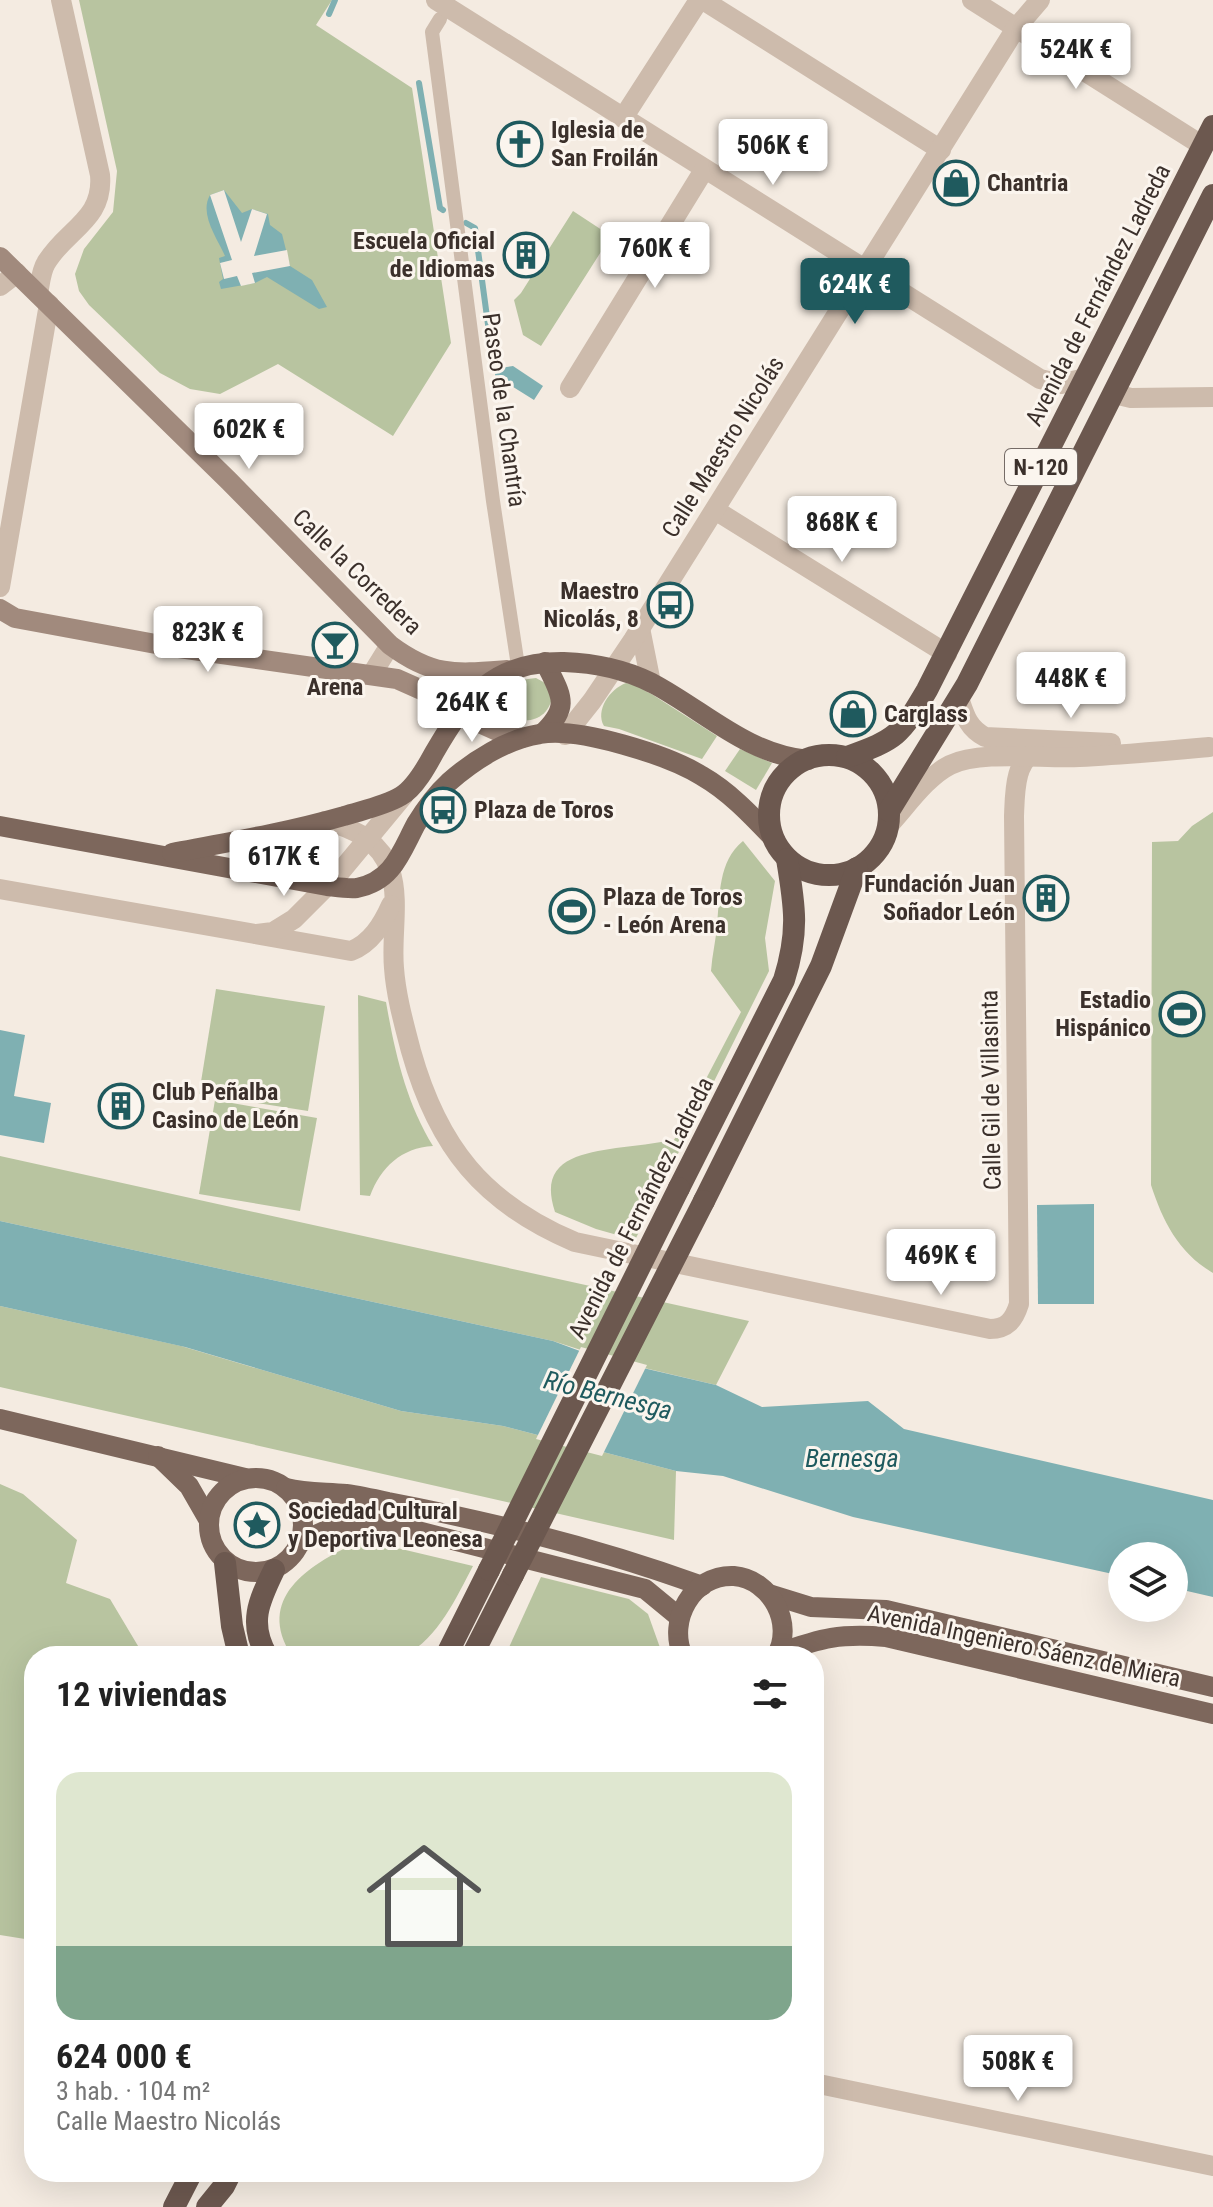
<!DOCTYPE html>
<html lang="es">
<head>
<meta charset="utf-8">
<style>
	body { margin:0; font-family:"Roboto Condensed",sans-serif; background:#f2f2f2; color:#222; height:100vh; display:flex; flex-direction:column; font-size:30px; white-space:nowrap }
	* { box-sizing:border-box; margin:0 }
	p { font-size:26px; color:#767676 }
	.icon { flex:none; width:44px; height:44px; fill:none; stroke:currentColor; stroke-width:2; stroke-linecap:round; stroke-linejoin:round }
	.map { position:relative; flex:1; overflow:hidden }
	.sheet { position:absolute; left:24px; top:1646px; width:800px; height:536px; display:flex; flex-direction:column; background:#fff; border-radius:32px; box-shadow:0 8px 32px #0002 }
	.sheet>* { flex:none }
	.tools { position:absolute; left:1108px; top:1542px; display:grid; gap:16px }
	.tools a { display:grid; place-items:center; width:80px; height:80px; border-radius:50%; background:#fff; box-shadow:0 8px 32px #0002; font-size:40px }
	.price { position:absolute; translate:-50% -68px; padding:0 18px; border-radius:8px; background:#fff; color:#222; font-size:26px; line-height:52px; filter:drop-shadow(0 2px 4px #0008) }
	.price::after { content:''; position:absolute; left:50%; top:48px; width:24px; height:18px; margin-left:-12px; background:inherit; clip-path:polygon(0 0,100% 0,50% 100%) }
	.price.selected { background:#1f5a5e; color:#fff }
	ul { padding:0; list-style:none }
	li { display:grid; align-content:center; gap:16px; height:424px; padding:0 32px }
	li span { display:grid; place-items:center; height:248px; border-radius:24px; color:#555 }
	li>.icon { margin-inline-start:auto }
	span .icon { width:144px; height:144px; fill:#fffc; stroke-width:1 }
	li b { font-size:34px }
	h2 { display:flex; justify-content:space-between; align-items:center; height:96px; padding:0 32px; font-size:34px }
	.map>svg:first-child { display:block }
	.green { fill:#b8c4a0 }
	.water { fill:#7fb0b2 }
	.pier { fill:#f4ebe1 }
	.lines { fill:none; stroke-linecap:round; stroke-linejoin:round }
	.stream { stroke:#7fb0b2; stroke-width:6 }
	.pedestrian { stroke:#cdbbac; stroke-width:14 }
	.minor { stroke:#cdbbac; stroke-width:20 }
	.tertiary { stroke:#cdbbac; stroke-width:20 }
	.secondary { stroke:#a18a7d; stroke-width:20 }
	.primary { stroke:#7d675c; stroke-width:20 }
	.trunk { stroke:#6c584f; stroke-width:22 }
	.trunk-bridge { stroke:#6c584f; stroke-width:22 }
	.labels { text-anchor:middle; stroke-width:6; stroke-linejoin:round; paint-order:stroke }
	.shield { fill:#fbf5ee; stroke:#756b66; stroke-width:2 }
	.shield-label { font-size:22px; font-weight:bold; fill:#3b302b }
	.poi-label { font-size:24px; font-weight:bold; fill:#3b302b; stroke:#fbf5ee; text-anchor:start }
	.street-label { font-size:24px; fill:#3b302b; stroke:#fbf5ee }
	.water-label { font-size:26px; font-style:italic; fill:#1f5a5e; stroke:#fbf5ee }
</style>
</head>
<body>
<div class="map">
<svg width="1213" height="2207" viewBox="0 0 1213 2207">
	<rect width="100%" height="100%" fill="#f4ebe1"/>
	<g class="green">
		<polygon points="79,0 332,0 316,25 412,88 451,343 393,436 278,364 220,394 190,389 160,373 89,305 79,291 75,274 84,249 113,212 117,171"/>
		<polygon points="573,211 611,236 541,346 523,335 514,300 521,293"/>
		<path d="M536 678 547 684 553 694C547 730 512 723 486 711L483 704C500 690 513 680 536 678Z"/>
		<path d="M626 683 639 686 717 736 702 759 619 729 604 726C595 710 610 689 626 683Z"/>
		<polygon points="740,749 772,763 756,790 725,771"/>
		<path d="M1213 812V1273C1179 1253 1163 1222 1151 1185L1152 842 1178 841 1192 826Z"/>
		<path d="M743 841 775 881 765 938 769 971 635 1240 596 1229 555 1212C538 1161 577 1154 616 1148 635 1146 655 1143 674 1140L741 1012 711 971C712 955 716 940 717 925 720 896 718 861 743 841Z"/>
		<polygon points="216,989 325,1006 308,1111 199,1094"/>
		<path d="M358 995 386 1002C395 1053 406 1102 433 1146 401 1148 381 1167 370 1196L360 1195Z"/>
		<polygon points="215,1100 317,1118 300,1211 199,1194"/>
		<polygon points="0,1156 749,1321 716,1385 615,1361 553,1341 0,1221"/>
		<polygon points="0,1306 181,1346 401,1411 503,1426 676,1471 674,1540 0,1387"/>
		<polygon points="0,1484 23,1494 77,1540 66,1583 110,1599 144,1656 34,1656 34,1935 25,1939 0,1935"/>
		<path d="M356 1543H376L473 1566C457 1596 438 1639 405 1655 394 1660 311 1656 292 1656 255 1599 308 1565 356 1543Z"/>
		<polygon points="541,1577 629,1599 648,1614 663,1656 505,1656"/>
	</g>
	<g class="water">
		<path d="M224 190 242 213 252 209 268 214 270 225 282 234 290 266 312 280 327 307 319 309 267 277 255 283 221 289 219 282 223 279 219 258 225 256C217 238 199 214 210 195Z"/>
		<polygon points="513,366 543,386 534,400 510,385 507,377 496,379 494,369"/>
		<polygon points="0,1030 25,1035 14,1096 51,1103 44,1143 0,1135"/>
		<polygon points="1094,1204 1094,1304 1038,1304 1037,1205"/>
		<polygon points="0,1221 553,1341 596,1357 716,1385 762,1407 868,1401 904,1429 1213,1500 1213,1597 1174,1588 1174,1556 1122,1556 1122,1576 853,1517 723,1476 676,1471 503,1426 401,1411 185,1347 0,1306"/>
	</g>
	<g class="pier">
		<polygon points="224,190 241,242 252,209 267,214 254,256 287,250 290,266 252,273 255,283 241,286 237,276 224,279 220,263 232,260 210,195"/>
		<polygon points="581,1347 647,1365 602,1456 536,1439"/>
	</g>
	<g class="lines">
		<g class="stream">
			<polyline points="329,14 335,0"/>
			<polyline points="419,83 440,208 443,210"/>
			<polyline points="466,223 475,228 494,369"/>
		</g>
		<polyline class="pedestrian" points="440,19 432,32 493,501 518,666"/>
		<g class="minor">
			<polyline points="436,0 1040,379 1061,384 1085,378"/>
			<polyline points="703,0 941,150"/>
			<polyline points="972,0 1203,146"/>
			<polyline points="623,118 699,0"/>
			<polyline points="0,286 17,273"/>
			<path d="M38 294C40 284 41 271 46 263 66 229 104 220 100 175L61 0"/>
			<polyline points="570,388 704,170"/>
			<polyline points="1114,394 1131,398 1213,397"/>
			<polyline points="715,510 947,654"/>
			<polyline points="0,587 49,304"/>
			<polyline points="640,628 651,683"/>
			<polyline points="372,674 390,645"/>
			<polyline points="565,735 592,701 633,640 1016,28 1040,0"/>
			<path d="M325 821C354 828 380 841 390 870 400 900 391 937 394 968 396 996 404 1024 411 1051 438 1147 483 1203 575 1242L990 1329C1007 1329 1014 1320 1019 1304L1014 816C1015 793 1014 759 1039 749"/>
			<path d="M0 889 351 951C371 943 382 925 391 905"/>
			<polyline points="257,934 273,932 294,919 336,877 404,795"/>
		</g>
		<g class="tertiary">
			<path d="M959 698C965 716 968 728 985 737L1111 743"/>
			<path d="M888 826C906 807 926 777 950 765 981 750 1043 759 1079 757 1122 755 1165 751 1209 747"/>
			<polyline points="814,2083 1213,2166"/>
		</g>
		<g class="secondary">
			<path d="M0 257 229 481 390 645C433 677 455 674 507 670"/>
			<polyline points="0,609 15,618 172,647 397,679 424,691 440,705 457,713 497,731 522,738"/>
		</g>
		<g class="primary">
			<path d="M543 733C572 705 560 694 545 662"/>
			<path d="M0 826 327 886C336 887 348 889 357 888 393 881 401 852 416 824 425 809 436 794 449 782 474 760 507 739 540 734 579 727 668 755 702 776 730 792 753 817 775 840"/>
			<path d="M172 853C230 842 288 832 344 816 363 810 384 806 401 796 415 788 427 766 434 753 467 696 494 661 564 662 595 663 624 669 652 683 705 711 746 754 808 760"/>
			<polyline points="0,1419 245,1478"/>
			<polyline points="158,1456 189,1486 208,1519"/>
			<circle cx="256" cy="1525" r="47"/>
			<path d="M286 1488C306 1493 325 1492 346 1494 360 1496 374 1499 388 1502 493 1522 601 1549 702 1586"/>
			<path d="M300 1543C340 1521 350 1521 394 1525L645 1589 679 1617"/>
			<polyline points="769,1594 811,1607 886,1610 1213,1687"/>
			<path d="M779 1653C822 1638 840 1633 886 1637L1213 1714"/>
			<path d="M683 1656C667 1621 692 1574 734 1576 771 1579 795 1624 776 1656"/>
		</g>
		<g class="trunk">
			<circle cx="829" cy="815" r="60"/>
			<path d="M847 757C897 739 900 736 927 690L1213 126"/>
			<polyline points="889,811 967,684 1213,195"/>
			<path d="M679 1188 784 980C799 932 795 907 787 859"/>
			<polyline points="704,1201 821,966 857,868"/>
			<polyline points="225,1563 232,1626 239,1656"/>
			<path d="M267 1656C248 1623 259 1601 274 1570"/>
			<polyline points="446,1656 489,1570"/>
			<polyline points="472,1656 513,1575"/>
			<polyline points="174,2207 192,2172"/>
			<polyline points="207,2207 224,2186 231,2172"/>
		</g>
		<g class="trunk-bridge">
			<polyline points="489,1570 679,1188"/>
			<polyline points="513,1575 704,1201"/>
		</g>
	</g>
	<defs>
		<g id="church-ring" transform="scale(2.3)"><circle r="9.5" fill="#fbf5ee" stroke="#1f5a5e" stroke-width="1.5"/><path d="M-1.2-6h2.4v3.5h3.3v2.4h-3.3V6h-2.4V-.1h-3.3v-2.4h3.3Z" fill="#1f5a5e"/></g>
		<g id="shop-ring" transform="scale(2.3)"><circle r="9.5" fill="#fbf5ee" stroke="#1f5a5e" stroke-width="1.5"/><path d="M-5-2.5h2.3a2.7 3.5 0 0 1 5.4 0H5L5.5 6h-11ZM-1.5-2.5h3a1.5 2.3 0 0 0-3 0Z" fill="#1f5a5e"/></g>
		<g id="building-ring" transform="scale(2.3)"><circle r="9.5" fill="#fbf5ee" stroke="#1f5a5e" stroke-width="1.5"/><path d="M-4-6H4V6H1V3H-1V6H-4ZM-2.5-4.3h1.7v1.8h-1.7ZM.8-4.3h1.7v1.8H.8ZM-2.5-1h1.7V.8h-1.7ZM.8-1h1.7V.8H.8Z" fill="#1f5a5e"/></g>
		<g id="bus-ring" transform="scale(2.3)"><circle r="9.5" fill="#fbf5ee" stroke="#1f5a5e" stroke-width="1.5"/><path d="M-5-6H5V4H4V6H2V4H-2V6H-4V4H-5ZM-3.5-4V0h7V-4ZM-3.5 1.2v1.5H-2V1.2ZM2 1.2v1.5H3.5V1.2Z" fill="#1f5a5e"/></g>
		<g id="bar-ring" transform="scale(2.3)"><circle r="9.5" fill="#fbf5ee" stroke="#1f5a5e" stroke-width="1.5"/><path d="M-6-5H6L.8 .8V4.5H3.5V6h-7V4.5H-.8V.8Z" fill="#1f5a5e"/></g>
		<g id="stadium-ring" transform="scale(2.3)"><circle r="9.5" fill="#fbf5ee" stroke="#1f5a5e" stroke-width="1.5"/><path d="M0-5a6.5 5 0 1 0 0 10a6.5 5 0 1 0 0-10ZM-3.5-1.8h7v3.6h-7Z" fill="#1f5a5e"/></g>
		<g id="sight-ring" transform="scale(2.3)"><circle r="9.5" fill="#fbf5ee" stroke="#1f5a5e" stroke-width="1.5"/><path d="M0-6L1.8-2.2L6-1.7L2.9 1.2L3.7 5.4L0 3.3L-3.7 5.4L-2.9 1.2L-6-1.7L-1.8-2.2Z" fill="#1f5a5e"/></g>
	</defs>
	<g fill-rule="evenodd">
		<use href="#church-ring" x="520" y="144"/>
		<use href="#shop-ring" x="956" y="183"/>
		<use href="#building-ring" x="526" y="255"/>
		<use href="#bus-ring" x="670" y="605"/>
		<use href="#bar-ring" x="335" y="645"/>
		<use href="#shop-ring" x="853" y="714"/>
		<use href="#bus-ring" x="443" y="810"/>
		<use href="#building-ring" x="1046" y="898"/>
		<use href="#stadium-ring" x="572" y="911"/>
		<use href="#stadium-ring" x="1182" y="1014"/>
		<use href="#building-ring" x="121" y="1106"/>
		<use href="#sight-ring" x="257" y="1525"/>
	</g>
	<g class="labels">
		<rect class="shield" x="1005" y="449" width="72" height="36" rx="6"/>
		<g class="shield-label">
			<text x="1041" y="475">N-120</text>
		</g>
		<g class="poi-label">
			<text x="551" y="138">Iglesia de<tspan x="551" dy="28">San Froilán</tspan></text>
			<text x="987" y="191">Chantria</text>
			<text x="495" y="249" text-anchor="end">Escuela Oficial<tspan x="495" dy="28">de Idiomas</tspan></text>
			<text x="639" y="599" text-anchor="end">Maestro<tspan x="639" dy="28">Nicolás, 8</tspan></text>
			<text x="335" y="695" text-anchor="middle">Arena</text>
			<text x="884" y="722">Carglass</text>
			<text x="474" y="818">Plaza de Toros</text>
			<text x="1015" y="892" text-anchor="end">Fundación Juan<tspan x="1015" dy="28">Soñador León</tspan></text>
			<text x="603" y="905">Plaza de Toros<tspan x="603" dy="28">- León Arena</tspan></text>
			<text x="1151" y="1008" text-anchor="end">Estadio<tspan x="1151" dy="28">Hispánico</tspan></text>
			<text x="152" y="1100">Club Peñalba<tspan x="152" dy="28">Casino de León</tspan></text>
			<text x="288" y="1519">Sociedad Cultural<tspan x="288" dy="28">y Deportiva Leonesa</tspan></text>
		</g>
		<g class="street-label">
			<text transform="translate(1098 295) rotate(-63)" y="8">Avenida de Fernández Ladreda</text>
			<text transform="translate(504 410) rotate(82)" y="8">Paseo de la Chantría</text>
			<text transform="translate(723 447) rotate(-58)" y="8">Calle Maestro Nicolás</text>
			<text transform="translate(357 572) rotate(44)" y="8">Calle la Corredera</text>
			<text transform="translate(991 1090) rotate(-91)" y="8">Calle Gil de Villasinta</text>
			<text transform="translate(641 1208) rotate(-63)" y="8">Avenida de Fernández Ladreda</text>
			<text transform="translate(1024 1646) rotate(12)" y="8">Avenida Ingeniero Sáenz de Miera</text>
		</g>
		<g class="water-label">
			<text transform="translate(608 1395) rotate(14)" y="9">Río Bernesga</text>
			<text x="852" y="1467">Bernesga</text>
		</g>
	</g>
</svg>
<div class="tools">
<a><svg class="icon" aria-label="layers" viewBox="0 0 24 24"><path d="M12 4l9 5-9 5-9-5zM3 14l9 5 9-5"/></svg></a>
</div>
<b class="price" style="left:1076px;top:91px">524K €</b>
<b class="price" style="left:773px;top:187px">506K €</b>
<b class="price" style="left:655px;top:290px">760K €</b>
<b class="price selected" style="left:855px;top:326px">624K €</b>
<b class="price" style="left:249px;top:471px">602K €</b>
<b class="price" style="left:842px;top:564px">868K €</b>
<b class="price" style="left:208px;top:674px">823K €</b>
<b class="price" style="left:1071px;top:720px">448K €</b>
<b class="price" style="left:472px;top:744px">264K €</b>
<b class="price" style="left:284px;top:898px">617K €</b>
<b class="price" style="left:941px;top:1297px">469K €</b>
<b class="price" style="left:1018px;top:2103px">508K €</b>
<section class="sheet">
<h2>12 viviendas<svg class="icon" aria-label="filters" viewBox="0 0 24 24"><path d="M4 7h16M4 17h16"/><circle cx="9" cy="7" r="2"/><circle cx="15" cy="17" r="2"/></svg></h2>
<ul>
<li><span style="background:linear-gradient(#dfe7d0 70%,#7fa58c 0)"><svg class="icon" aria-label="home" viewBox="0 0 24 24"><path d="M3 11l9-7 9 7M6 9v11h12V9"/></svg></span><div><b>624 000 €</b><p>3 hab. · 104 m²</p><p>Calle Maestro Nicolás</p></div></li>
</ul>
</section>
</div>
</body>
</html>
